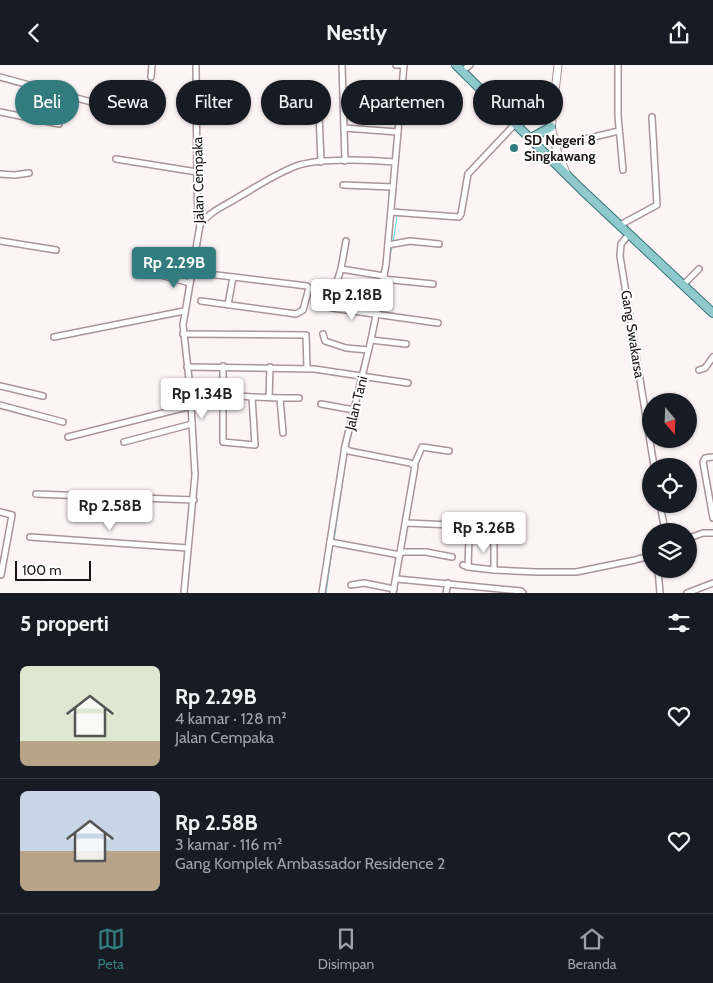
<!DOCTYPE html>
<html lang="id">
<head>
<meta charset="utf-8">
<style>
	body { margin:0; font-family:Cabin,sans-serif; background:#242831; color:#f1f3f6; height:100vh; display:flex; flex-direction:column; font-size:19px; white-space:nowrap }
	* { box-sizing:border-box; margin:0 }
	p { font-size:16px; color:#9ea1a6 }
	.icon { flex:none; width:28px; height:28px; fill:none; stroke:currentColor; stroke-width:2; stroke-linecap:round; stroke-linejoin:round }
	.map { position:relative; height:528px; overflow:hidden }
	.drawer { display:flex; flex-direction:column; background:#171b24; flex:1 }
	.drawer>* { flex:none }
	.guide { position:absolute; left:15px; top:15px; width:684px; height:45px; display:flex; gap:10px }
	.needle { width:32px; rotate:161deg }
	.tools { position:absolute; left:642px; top:328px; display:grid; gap:10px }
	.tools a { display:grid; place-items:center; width:55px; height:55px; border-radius:50%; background:#171b24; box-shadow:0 1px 4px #0004; font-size:25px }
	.scale { position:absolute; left:15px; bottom:12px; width:76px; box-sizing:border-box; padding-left:5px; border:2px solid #1c1517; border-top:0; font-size:14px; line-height:18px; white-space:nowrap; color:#1c1517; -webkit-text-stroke:4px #fff; paint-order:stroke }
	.price { position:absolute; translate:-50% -42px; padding:0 11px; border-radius:5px; background:#fff; color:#222; font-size:16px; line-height:32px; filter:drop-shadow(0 1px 2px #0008) }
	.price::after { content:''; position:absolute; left:50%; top:30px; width:15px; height:11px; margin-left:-8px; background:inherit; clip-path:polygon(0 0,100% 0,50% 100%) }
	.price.on { background:#327c7f; color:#fff }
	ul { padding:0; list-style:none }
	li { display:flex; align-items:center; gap:15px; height:125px; padding:0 20px }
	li+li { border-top:1px solid #363941 }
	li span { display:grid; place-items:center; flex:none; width:140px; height:100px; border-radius:8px; color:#555 }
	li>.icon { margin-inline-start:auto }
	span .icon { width:60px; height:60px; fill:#fffc; stroke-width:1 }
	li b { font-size:21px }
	h2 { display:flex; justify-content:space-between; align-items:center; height:60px; padding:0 20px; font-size:21px }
	.tag { padding:0 18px; border-radius:22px; background:#171b24; box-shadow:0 1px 4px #0004; font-size:18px; line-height:45px }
	.tag.on { background:#327c7f; color:#fff }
	header { display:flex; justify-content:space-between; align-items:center; height:65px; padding:0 20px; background:#171b24; font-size:22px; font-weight:700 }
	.menu { display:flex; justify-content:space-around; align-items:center; height:70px; border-top:1px solid #363941; background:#171b24; font-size:14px; color:#9ea1a6 }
	.menu a { display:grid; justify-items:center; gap:2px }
	.menu .on { color:#327c7f }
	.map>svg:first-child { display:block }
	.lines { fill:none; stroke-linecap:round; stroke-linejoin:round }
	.stream { stroke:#52dbe2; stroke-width:1 }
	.street-casing { stroke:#a99499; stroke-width:8 }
	.secondary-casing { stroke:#a99499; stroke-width:9 }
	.primary-casing { stroke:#357377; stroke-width:10 }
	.street { stroke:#fff; stroke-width:5 }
	.secondary { stroke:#fff; stroke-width:7 }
	.primary { stroke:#8ec9cd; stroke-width:8 }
	.poi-dot { fill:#327c7f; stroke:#fff; stroke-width:2 }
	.labels { text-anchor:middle; stroke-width:4; stroke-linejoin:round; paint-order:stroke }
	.poi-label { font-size:14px; font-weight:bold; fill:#1c1517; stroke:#fff; text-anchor:start }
	.street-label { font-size:14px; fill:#1c1517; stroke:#fff }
</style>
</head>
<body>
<header><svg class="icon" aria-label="back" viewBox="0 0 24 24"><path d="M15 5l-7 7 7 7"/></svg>Nestly<svg class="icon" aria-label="share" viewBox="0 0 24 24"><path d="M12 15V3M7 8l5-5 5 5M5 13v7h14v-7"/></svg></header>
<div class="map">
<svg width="713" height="528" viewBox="0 0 713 528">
	<rect width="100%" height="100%" fill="#fdf4f6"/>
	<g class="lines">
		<g class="stream">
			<polyline points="399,24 400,17"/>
			<polyline points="395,64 399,28"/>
			<polyline points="392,96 395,68"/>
			<polyline points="390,121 392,110"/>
			<polyline points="389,141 389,125"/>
			<polyline points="393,177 397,152 395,149"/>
			<polyline points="387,211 392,180"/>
			<polyline points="382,233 385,217"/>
			<polyline points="365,311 369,293"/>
			<polyline points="348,384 364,315"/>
			<polyline points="334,475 347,388"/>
			<polyline points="326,528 333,479"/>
		</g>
		<g class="street-casing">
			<g id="street">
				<polyline points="342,0 345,96"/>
				<polyline points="396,0 404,0"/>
				<polyline points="618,0 618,51 623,105"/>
				<polyline points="462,6 470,0"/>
				<polyline points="0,12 135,49"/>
				<polyline points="151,12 152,0"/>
				<polyline points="373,36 385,35 394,26 402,26"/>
				<polyline points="0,47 59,59"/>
				<polyline points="197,49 241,51"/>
				<polyline points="319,49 321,97"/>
				<polyline points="344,63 398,67"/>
				<polyline points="555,81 619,66"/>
				<polyline points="116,94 197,107"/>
				<polyline points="0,109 15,110 29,108"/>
				<polyline points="343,120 393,122"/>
				<polyline points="391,147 459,152 461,149 468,109 516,58"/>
				<path d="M200 160C209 147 224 141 237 133 256 122 278 107 299 100 322 93 370 95 395 97"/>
				<polyline points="620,160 657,140 652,52"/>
				<polyline points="629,169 621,179 620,191 654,401"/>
				<polyline points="0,176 56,185"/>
				<polyline points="388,180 410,176 439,179"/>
				<polyline points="341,204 346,176"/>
				<polyline points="192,207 307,221 309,223 303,245 296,249 201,236"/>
				<polyline points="164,211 190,218"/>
				<polyline points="383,214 433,219"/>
				<polyline points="336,219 341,204 384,211"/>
				<polyline points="683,220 699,204"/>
				<polyline points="228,240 233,212"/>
				<polyline points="332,243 438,258"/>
				<polyline points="183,269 306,270 307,303"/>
				<polyline points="323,269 325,276 346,283 368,285"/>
				<polyline points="54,272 184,246"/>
				<polyline points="371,275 406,279"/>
				<polyline points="223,301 223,377 255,380 252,332 240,331"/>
				<polyline points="187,302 314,304 408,318"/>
				<polyline points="699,305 705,303 713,292"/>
				<polyline points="0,321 43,331"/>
				<polyline points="252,332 280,333 283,368"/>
				<polyline points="269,332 270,302"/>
				<polyline points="280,333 299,333"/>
				<polyline points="321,339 354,345"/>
				<polyline points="0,340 63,357"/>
				<polyline points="68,372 191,341"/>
				<polyline points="124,377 192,359"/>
				<polyline points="345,383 349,386 410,398 415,401 393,528"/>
				<polyline points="713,392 705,393 703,397 713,453"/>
				<polyline points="414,400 422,382 449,386"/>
				<polyline points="36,429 194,435"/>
				<polyline points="660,439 665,466"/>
				<polyline points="0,447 12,450 1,510"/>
				<polyline points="406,458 452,460"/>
				<polyline points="30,472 188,483"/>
				<polyline points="494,473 494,505"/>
				<polyline points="689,473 703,468 713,468"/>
				<polyline points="330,477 400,490"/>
				<polyline points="401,487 426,487 452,492"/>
				<polyline points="638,494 651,491"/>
				<polyline points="463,500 468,502 494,505 537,507 576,507 635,495"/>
				<polyline points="468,502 469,473"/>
				<polyline points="658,504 660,528"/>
				<polyline points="397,514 521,526 523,528"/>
				<polyline points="351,520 364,518 394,524"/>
				<polyline points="184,528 195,410 190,323 183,260 200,160 198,153 197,116 196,0"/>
				<polyline points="322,528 345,381 371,275 386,200 404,0"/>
				<polyline points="446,528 448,518"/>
				<polyline points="687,528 713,518"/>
			</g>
		</g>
		<g class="secondary-casing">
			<polyline id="secondary" points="558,0 551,62 558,89 567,110"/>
		</g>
		<g class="primary-casing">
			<g id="primary">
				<polyline points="456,0 582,125 713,248"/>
				<polyline points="531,73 551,62"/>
			</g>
		</g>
		<use href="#street" class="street"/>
		<use href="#secondary" class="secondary"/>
		<use href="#primary" class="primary"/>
	</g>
	<circle class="poi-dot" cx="514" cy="83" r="5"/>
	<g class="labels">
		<g class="poi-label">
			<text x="524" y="80">SD Negeri 8<tspan x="524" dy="16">Singkawang</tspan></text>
		</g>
		<g class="street-label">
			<text transform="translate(198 115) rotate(-91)" y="5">Jalan Cempaka</text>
			<text transform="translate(633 269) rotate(81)" y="5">Gang Swakarsa</text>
			<text transform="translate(356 338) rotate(-76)" y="5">Jalan Tani</text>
		</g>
	</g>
</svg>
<div class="tools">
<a><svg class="needle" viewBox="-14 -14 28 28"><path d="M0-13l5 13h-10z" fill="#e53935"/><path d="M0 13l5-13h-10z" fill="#9ea1a6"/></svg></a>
<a><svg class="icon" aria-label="locate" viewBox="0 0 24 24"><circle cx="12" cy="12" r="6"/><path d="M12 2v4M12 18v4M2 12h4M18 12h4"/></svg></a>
<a><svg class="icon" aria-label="layers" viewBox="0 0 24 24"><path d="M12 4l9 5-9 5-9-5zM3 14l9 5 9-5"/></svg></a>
</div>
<div class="scale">100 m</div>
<b class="price on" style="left:174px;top:224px">Rp 2.29B</b>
<b class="price" style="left:352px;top:256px">Rp 2.18B</b>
<b class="price" style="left:202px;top:355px">Rp 1.34B</b>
<b class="price" style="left:110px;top:467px">Rp 2.58B</b>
<b class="price" style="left:484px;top:489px">Rp 3.26B</b>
<div class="guide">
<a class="tag on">Beli</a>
<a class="tag">Sewa</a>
<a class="tag">Filter</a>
<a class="tag">Baru</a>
<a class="tag">Apartemen</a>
<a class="tag">Rumah</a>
</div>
</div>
<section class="drawer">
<h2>5 properti<svg class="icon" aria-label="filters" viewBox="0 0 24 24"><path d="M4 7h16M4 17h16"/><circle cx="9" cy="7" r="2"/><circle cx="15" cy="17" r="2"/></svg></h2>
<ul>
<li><span style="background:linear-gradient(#dfe7d0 75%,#b9a48a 0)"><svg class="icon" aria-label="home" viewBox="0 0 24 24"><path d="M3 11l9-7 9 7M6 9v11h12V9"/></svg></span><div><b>Rp 2.29B</b><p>4 kamar · 128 m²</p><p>Jalan Cempaka</p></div><svg class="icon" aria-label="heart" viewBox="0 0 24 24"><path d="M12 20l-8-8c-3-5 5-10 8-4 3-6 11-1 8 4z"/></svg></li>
<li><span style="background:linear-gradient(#c9d6e8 60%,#b9a48a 0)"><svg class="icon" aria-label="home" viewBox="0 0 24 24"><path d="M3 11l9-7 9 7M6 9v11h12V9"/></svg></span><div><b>Rp 2.58B</b><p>3 kamar · 116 m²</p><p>Gang Komplek Ambassador Residence 2</p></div><svg class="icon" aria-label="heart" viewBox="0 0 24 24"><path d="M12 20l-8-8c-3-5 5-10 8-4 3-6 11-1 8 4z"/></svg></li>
</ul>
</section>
<nav class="menu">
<a class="on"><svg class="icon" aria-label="map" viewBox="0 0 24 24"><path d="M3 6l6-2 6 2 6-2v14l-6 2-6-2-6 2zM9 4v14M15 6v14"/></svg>Peta</a>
<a><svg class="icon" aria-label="saved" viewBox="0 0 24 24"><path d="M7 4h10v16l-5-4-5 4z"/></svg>Disimpan</a>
<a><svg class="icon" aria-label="home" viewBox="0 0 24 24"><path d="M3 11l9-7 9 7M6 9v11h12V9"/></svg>Beranda</a>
</nav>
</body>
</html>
